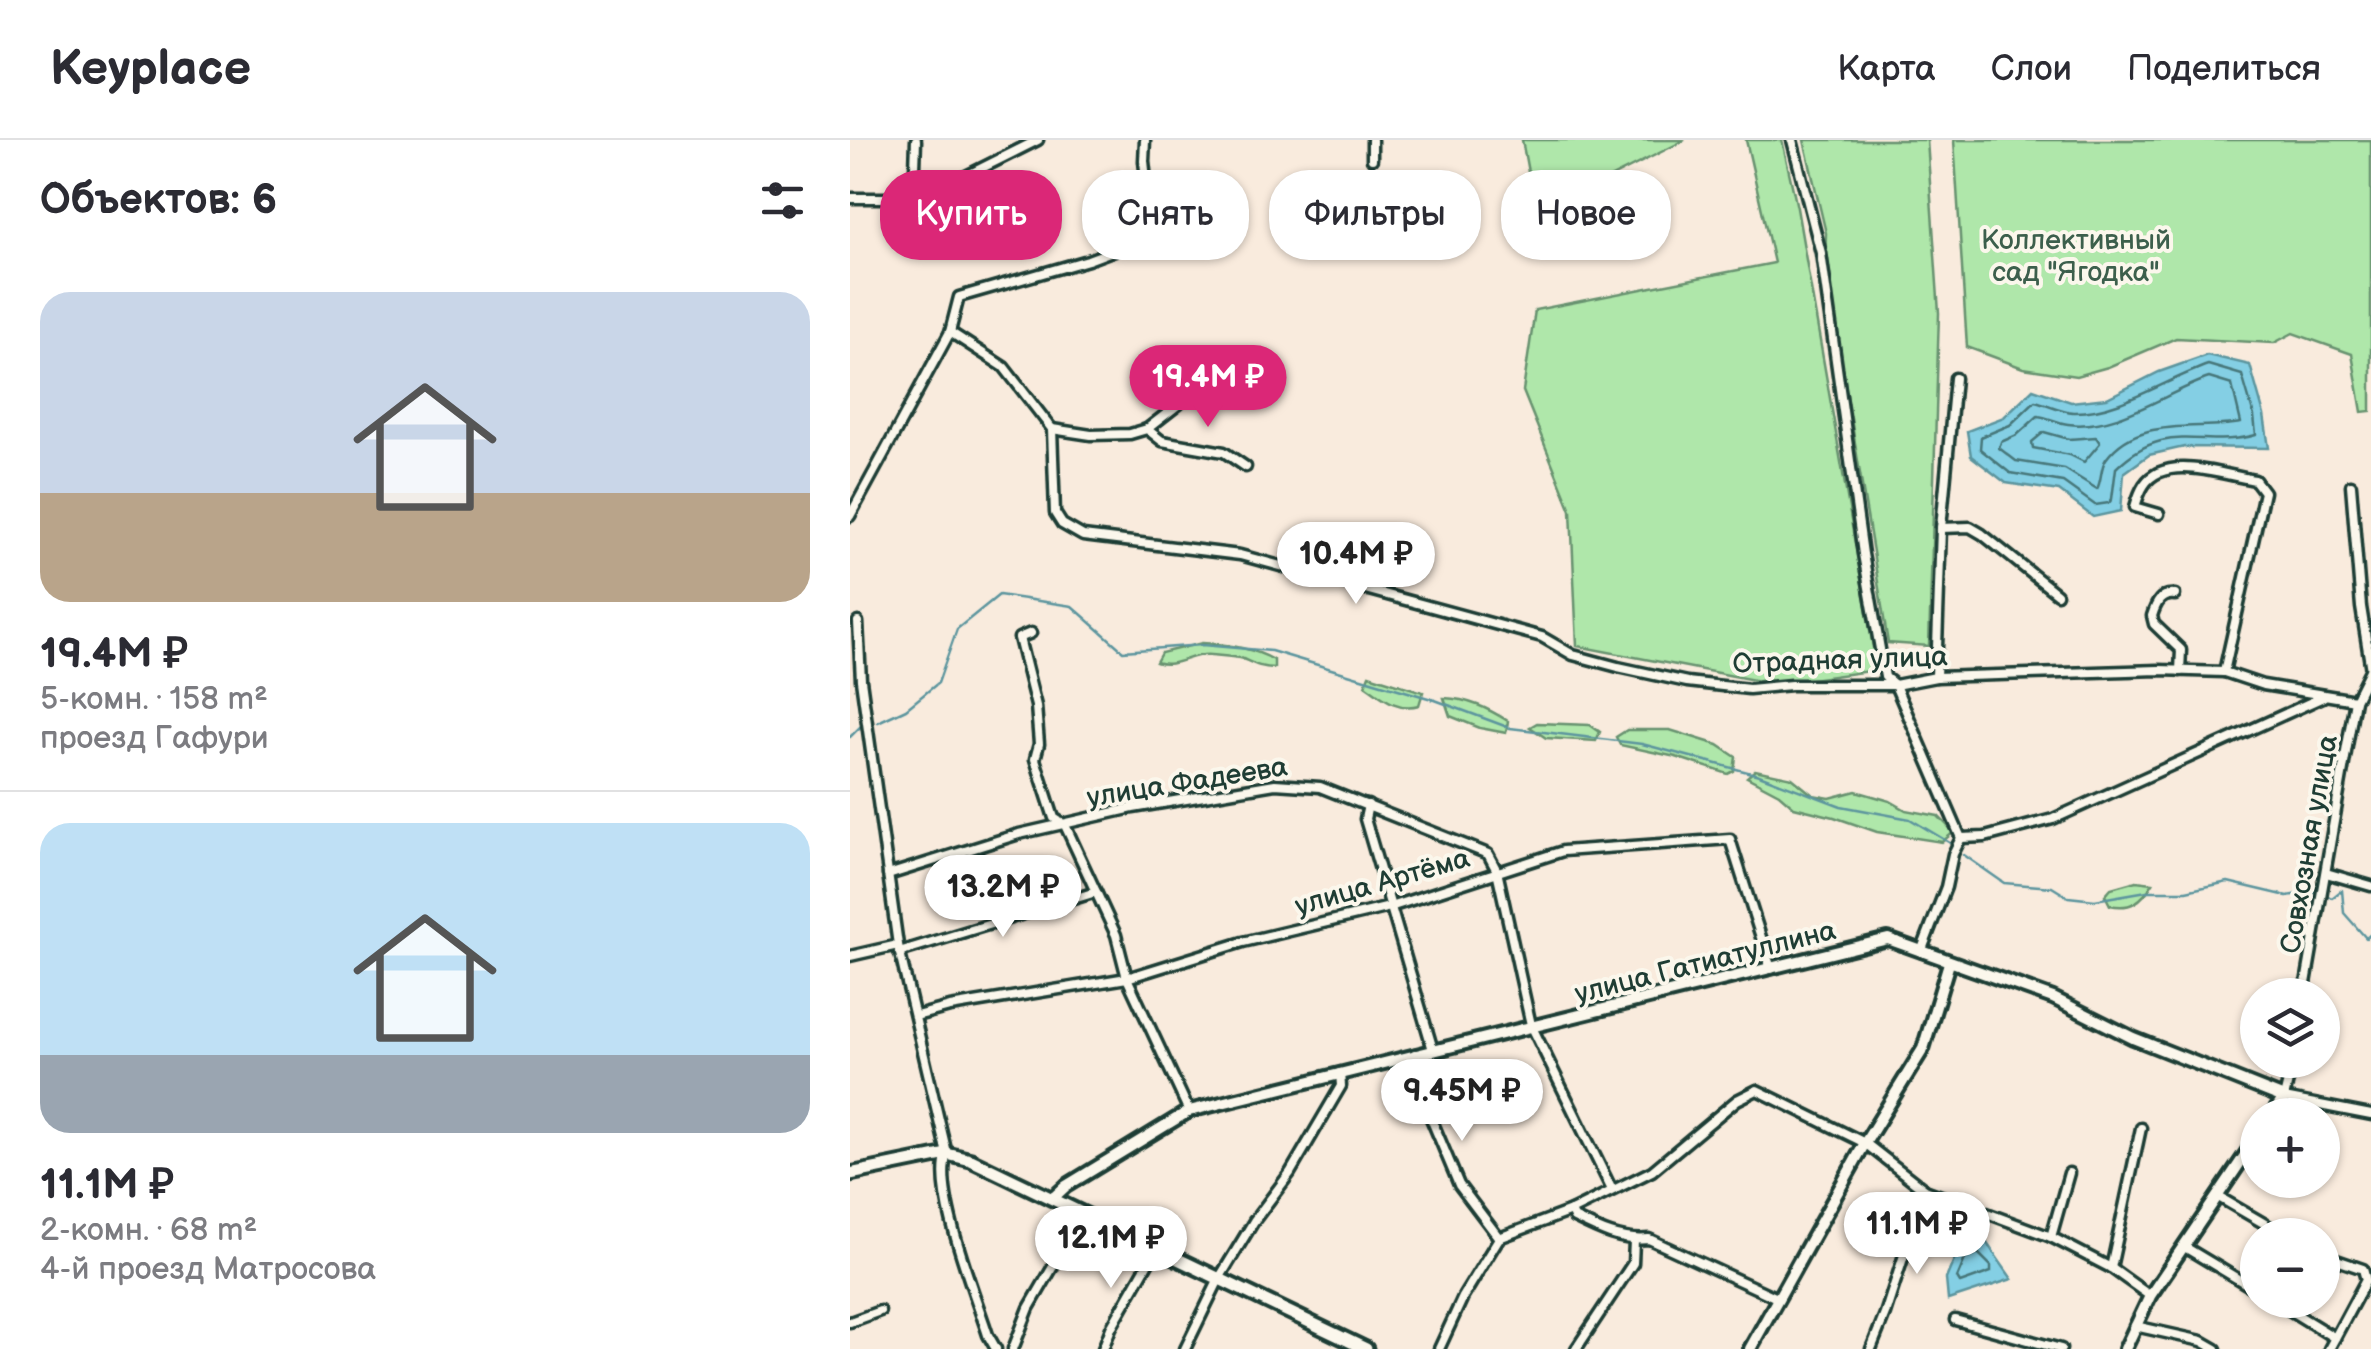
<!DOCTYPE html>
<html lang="ru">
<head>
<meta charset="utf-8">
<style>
	body { margin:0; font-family:"Balsamiq Sans",sans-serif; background:#f7f7f7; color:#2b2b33; height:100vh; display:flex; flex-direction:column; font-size:38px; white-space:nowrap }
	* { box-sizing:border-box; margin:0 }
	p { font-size:32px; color:#7c7c81 }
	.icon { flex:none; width:55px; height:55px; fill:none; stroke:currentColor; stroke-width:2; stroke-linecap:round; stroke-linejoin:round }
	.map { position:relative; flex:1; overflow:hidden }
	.side { display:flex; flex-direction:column; background:#fff; width:850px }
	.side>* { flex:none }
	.hud { position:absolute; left:30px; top:30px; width:950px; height:90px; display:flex; gap:20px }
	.controls { position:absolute; left:1390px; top:838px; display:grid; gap:20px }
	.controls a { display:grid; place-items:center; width:100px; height:100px; border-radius:50%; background:#fff; box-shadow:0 2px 8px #0004; font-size:50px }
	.price { position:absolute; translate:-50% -85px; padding:0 22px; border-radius:35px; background:#fff; color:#222; font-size:32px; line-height:65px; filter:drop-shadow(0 2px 5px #0008) }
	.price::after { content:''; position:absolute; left:50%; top:60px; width:30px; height:22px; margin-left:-15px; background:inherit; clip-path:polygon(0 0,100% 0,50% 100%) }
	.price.selected { background:#db2777; color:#fff }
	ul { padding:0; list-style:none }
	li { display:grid; align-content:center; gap:20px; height:530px; padding:0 40px }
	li+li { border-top:2px solid #e1e1e2 }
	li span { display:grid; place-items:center; height:310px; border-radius:30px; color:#555 }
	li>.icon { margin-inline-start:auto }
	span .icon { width:180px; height:180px; fill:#fffc; stroke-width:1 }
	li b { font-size:42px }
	h2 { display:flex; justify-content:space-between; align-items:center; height:120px; padding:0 40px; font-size:42px }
	.chip { padding:0 35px; border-radius:40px; background:#fff; box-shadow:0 2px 8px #0004; font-size:35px; line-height:90px }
	.chip.selected { background:#db2777; color:#fff }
	header { display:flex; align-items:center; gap:60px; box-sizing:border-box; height:140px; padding:0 50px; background:#fff; border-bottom:2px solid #e1e1e2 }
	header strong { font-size:48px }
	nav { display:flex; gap:55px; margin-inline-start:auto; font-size:35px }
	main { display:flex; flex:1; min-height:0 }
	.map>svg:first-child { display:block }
	.green { fill:#afe7aa; stroke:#67926f; stroke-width:2.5 }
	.water { fill:#84cfe4; stroke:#5c959e; stroke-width:2.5 }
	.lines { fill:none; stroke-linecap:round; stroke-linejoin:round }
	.shore { stroke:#47777a; stroke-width:2.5 }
	.stream { stroke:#5c959e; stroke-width:2.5 }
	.minor-casing { stroke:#1f3d34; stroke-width:15 }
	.tertiary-casing { stroke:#1f3d34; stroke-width:18 }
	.secondary-casing { stroke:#1f3d34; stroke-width:19 }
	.minor { stroke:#fbf7ec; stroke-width:8 }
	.tertiary { stroke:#fbf7ec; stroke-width:10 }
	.secondary { stroke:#fbf7ec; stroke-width:11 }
	.labels { text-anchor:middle; stroke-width:8; stroke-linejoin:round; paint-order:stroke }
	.park-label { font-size:28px; fill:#3c5f4c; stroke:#fbf7ec }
	.street-label { font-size:28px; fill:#1f3d34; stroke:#fbf7ec }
</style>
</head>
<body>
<header>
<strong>Keyplace</strong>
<nav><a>Карта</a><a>Слои</a><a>Поделиться</a></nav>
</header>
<main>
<section class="side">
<h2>Объектов: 6<svg class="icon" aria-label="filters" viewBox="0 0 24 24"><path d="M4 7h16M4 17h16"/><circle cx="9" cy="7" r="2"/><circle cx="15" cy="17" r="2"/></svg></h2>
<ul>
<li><span style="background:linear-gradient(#c9d6e8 65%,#b9a48a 0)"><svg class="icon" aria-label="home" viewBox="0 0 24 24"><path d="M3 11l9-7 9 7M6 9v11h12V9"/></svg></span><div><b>19.4M ₽</b><p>5-комн. · 158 m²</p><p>проезд Гафури</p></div></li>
<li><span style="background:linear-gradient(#bfe0f5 75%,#9aa5b1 0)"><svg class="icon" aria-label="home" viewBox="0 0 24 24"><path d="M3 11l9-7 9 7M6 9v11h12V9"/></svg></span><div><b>11.1M ₽</b><p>2-комн. · 68 m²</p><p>4-й проезд Матросова</p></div></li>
</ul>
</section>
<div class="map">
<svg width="1521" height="1209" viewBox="0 0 1521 1209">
	<rect width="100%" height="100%" fill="#f9ebdd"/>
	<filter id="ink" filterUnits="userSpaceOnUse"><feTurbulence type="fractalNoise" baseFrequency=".01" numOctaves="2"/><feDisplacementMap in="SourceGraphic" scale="20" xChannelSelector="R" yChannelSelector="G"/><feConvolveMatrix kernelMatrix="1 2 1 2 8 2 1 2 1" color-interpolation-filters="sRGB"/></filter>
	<g filter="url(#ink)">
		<g class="green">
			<polygon points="672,0 835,0 724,56 711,34 678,32"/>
			<polygon points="896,0 932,0 947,68 1027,530 925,544 727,506 721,370 673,251 685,170 924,123"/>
			<polygon points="954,0 1077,0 1089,173 1079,506 1038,503 975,121 976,93"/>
			<polygon points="1104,0 1521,0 1521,271 1512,272 1502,214 1443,193 1424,203 1326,198 1258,227 1226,236 1173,228 1117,207"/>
			<path d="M352 503C376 504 403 508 424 520V528C411 528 404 524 393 519 384 516 371 516 361 515 341 513 325 529 306 522L311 513Z"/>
			<path d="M519 535 573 552 569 565C547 571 533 558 515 545Z"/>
			<path d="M594 558C619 559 637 568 658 581L656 593 630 588 600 576Z"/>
			<polygon points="687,583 740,585 750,592 746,601 696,598 680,587"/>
			<polygon points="777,590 820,590 868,605 886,617 884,631 878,634 826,617 770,605 766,597"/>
			<polygon points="905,630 942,638 963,655 980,658 1006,651 1040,661 1056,670 1088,676 1104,692 1092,702 1027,692 984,677 944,667 929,654 897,637"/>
			<path d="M1286 741 1303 743C1292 761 1281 770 1260 765L1255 755 1261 748Z"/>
		</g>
		<g class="water">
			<polygon points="1357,215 1400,225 1414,275 1419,308 1334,307 1299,315 1274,333 1271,371 1243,377 1209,351 1156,343 1121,316 1117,291 1154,277 1183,249 1221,262 1257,258 1309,232"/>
			<polygon points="1134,1099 1162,1139 1098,1160 1096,1139 1108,1110"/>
		</g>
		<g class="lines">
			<g class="shore">
				<path d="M1358 225 1392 235 1404 276 1406 295C1353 310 1317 278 1266 328L1262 359 1259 363 1245 365 1213 342 1160 333 1130 309 1131 297 1160 285 1185 261C1198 264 1211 271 1223 272 1268 273 1315 240 1358 225Z"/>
				<path d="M1359 238 1382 245 1391 283C1346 291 1288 275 1256 319 1250 328 1252 340 1247 349L1215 329 1166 321 1149 308 1151 302 1167 295 1188 276C1198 277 1208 283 1218 284 1268 290 1314 253 1359 238Z"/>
				<polygon points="1194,292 1219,299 1246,297 1250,303 1234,322 1220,315 1183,308 1182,302"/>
				<polygon points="1128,1113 1141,1126 1141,1132 1110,1143 1107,1138 1115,1119"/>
			</g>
			<g class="stream">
				<polyline points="28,582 56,569 88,543 107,489 149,455 222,466 273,511 352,505 421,511 585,560 660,588 792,604 909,635 991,666 1060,679 1100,703"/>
				<polyline points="0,597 13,584"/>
				<polyline points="1114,715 1154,743 1202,747 1218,757 1245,760 1297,751 1336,751 1378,742 1437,756 1467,751"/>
				<polyline points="1478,756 1482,758 1492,750 1494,773 1516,798 1521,794"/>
			</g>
			<g class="minor-casing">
				<g id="minor">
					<polyline points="942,0 971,113 1013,414 1035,537 1045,545 1111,698 1103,714 1096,747 1071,812"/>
					<polyline points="522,19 522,0"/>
					<polyline points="0,58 64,58 94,47 188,0"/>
					<polyline points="64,58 66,0"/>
					<polyline points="100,192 154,227 202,289 205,373 212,384 233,396 390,415 692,497 723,515 768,527 837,542 899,549 941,545 1045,545 1086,537 1309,530 1374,532 1413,545 1505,560"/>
					<polyline points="202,289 241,295 280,294 297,289 329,264 351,215 389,218"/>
					<polyline points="297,289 312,301 374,312 396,327"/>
					<polyline points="1501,345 1511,467 1521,530"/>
					<path d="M1309 374 1285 367C1287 360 1290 351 1294 345 1315 313 1373 335 1405 340L1414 352 1374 532"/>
					<polyline points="0,376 100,192 109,157 238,120 302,96 294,21 295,0"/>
					<polyline points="1091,388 1120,387 1132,394 1207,454"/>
					<path d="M1325 455C1311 453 1306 463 1302 476L1304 484 1331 510 1330 531"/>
					<path d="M8 482 11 540 48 805 97 1014C83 1051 125 1154 138 1195L146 1209"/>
					<polyline points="181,493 169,498 186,566 189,604 185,619 204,678 215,685 266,795 277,838 339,971"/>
					<polyline points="1086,537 1091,388 1105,238"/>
					<polyline points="518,665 515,679 583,910"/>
					<polyline points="1111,698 1135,697 1203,679 1473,557"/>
					<polyline points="1476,733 1521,746"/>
					<polyline points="38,735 169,694 283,668 425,644 470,647 638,714 647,731 681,885 762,1050"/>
					<polyline points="49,812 246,752"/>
					<polyline points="0,816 48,805"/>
					<polyline points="1454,855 1505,560 1521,528"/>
					<polyline points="66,876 100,867 277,838 393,802 540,767 713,711 880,699 921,829"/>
					<polyline points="565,914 575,964 609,1045 649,1098"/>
					<polyline points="1443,920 1434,958 1521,975"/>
					<polyline points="1367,1056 1434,1095"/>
					<path d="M721 1071 724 1078C748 1090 772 1102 799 1099L927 1158"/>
					<polyline points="1201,1097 1219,1033"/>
					<polyline points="1333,1106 1408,1151"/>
					<polyline points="1472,1115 1513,1129 1516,1140 1479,1209"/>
					<polyline points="1261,1128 1291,988"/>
					<polyline points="1423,1160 1485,1198"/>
					<polyline points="1105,1180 1211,1209"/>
					<polyline points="0,1182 30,1171"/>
					<polyline points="1285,1186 1352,1201 1366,1209"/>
					<polyline points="163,1209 179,1168 234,1073"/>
					<polyline points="253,1209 261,1188 306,1109"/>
					<polyline points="335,1209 370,1137 404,1081 440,1033 491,946 490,933"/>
					<polyline points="589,1209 613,1157 649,1098 721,1071 802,1031 887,960 907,950 1015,1003 1075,1050 1201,1097 1261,1128 1300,1156"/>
					<polyline points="726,1209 783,1123 784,1101"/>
					<polyline points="1021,1209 1035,1174 1075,1050"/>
				</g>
			</g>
			<g class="tertiary-casing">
				<g id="tertiary">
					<polyline points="203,1058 216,1046 339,971 1038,799 1203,858 1283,898 1434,958 1422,975"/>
					<polyline points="900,1209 1015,1003 1073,909 1099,823"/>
					<polyline points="1275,1209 1300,1156 1408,996"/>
				</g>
			</g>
			<g class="secondary-casing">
				<polyline id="secondary" points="0,1034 97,1014 121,1020 516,1209"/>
			</g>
			<use href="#minor" class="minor"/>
			<use href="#tertiary" class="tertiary"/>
			<use href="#secondary" class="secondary"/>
		</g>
	</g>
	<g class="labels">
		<g class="park-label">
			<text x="1226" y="109">Коллективный<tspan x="1226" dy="32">сад "Ягодка"</tspan></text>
		</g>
		<g class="street-label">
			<text transform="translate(990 519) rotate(-2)" y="10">Отрадная улица</text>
			<text transform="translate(337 641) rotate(-9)" y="10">улица Фадеева</text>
			<text transform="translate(1458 704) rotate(-80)" y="10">Совхозная улица</text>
			<text transform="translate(532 741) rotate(-16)" y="10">улица Артёма</text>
			<text transform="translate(855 821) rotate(-14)" y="10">улица Гатиатуллина</text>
		</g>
	</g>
</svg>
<div class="controls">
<a><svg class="icon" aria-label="layers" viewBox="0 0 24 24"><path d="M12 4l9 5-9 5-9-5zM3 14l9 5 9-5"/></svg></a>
<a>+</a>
<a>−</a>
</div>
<b class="price selected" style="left:358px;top:290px">19.4M ₽</b>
<b class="price" style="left:506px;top:467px">10.4M ₽</b>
<b class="price" style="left:153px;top:800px">13.2M ₽</b>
<b class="price" style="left:612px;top:1004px">9.45M ₽</b>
<b class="price" style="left:1067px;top:1137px">11.1M ₽</b>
<b class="price" style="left:261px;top:1151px">12.1M ₽</b>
<div class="hud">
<a class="chip selected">Купить</a>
<a class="chip">Снять</a>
<a class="chip">Фильтры</a>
<a class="chip">Новое</a>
</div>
</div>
</main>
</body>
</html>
